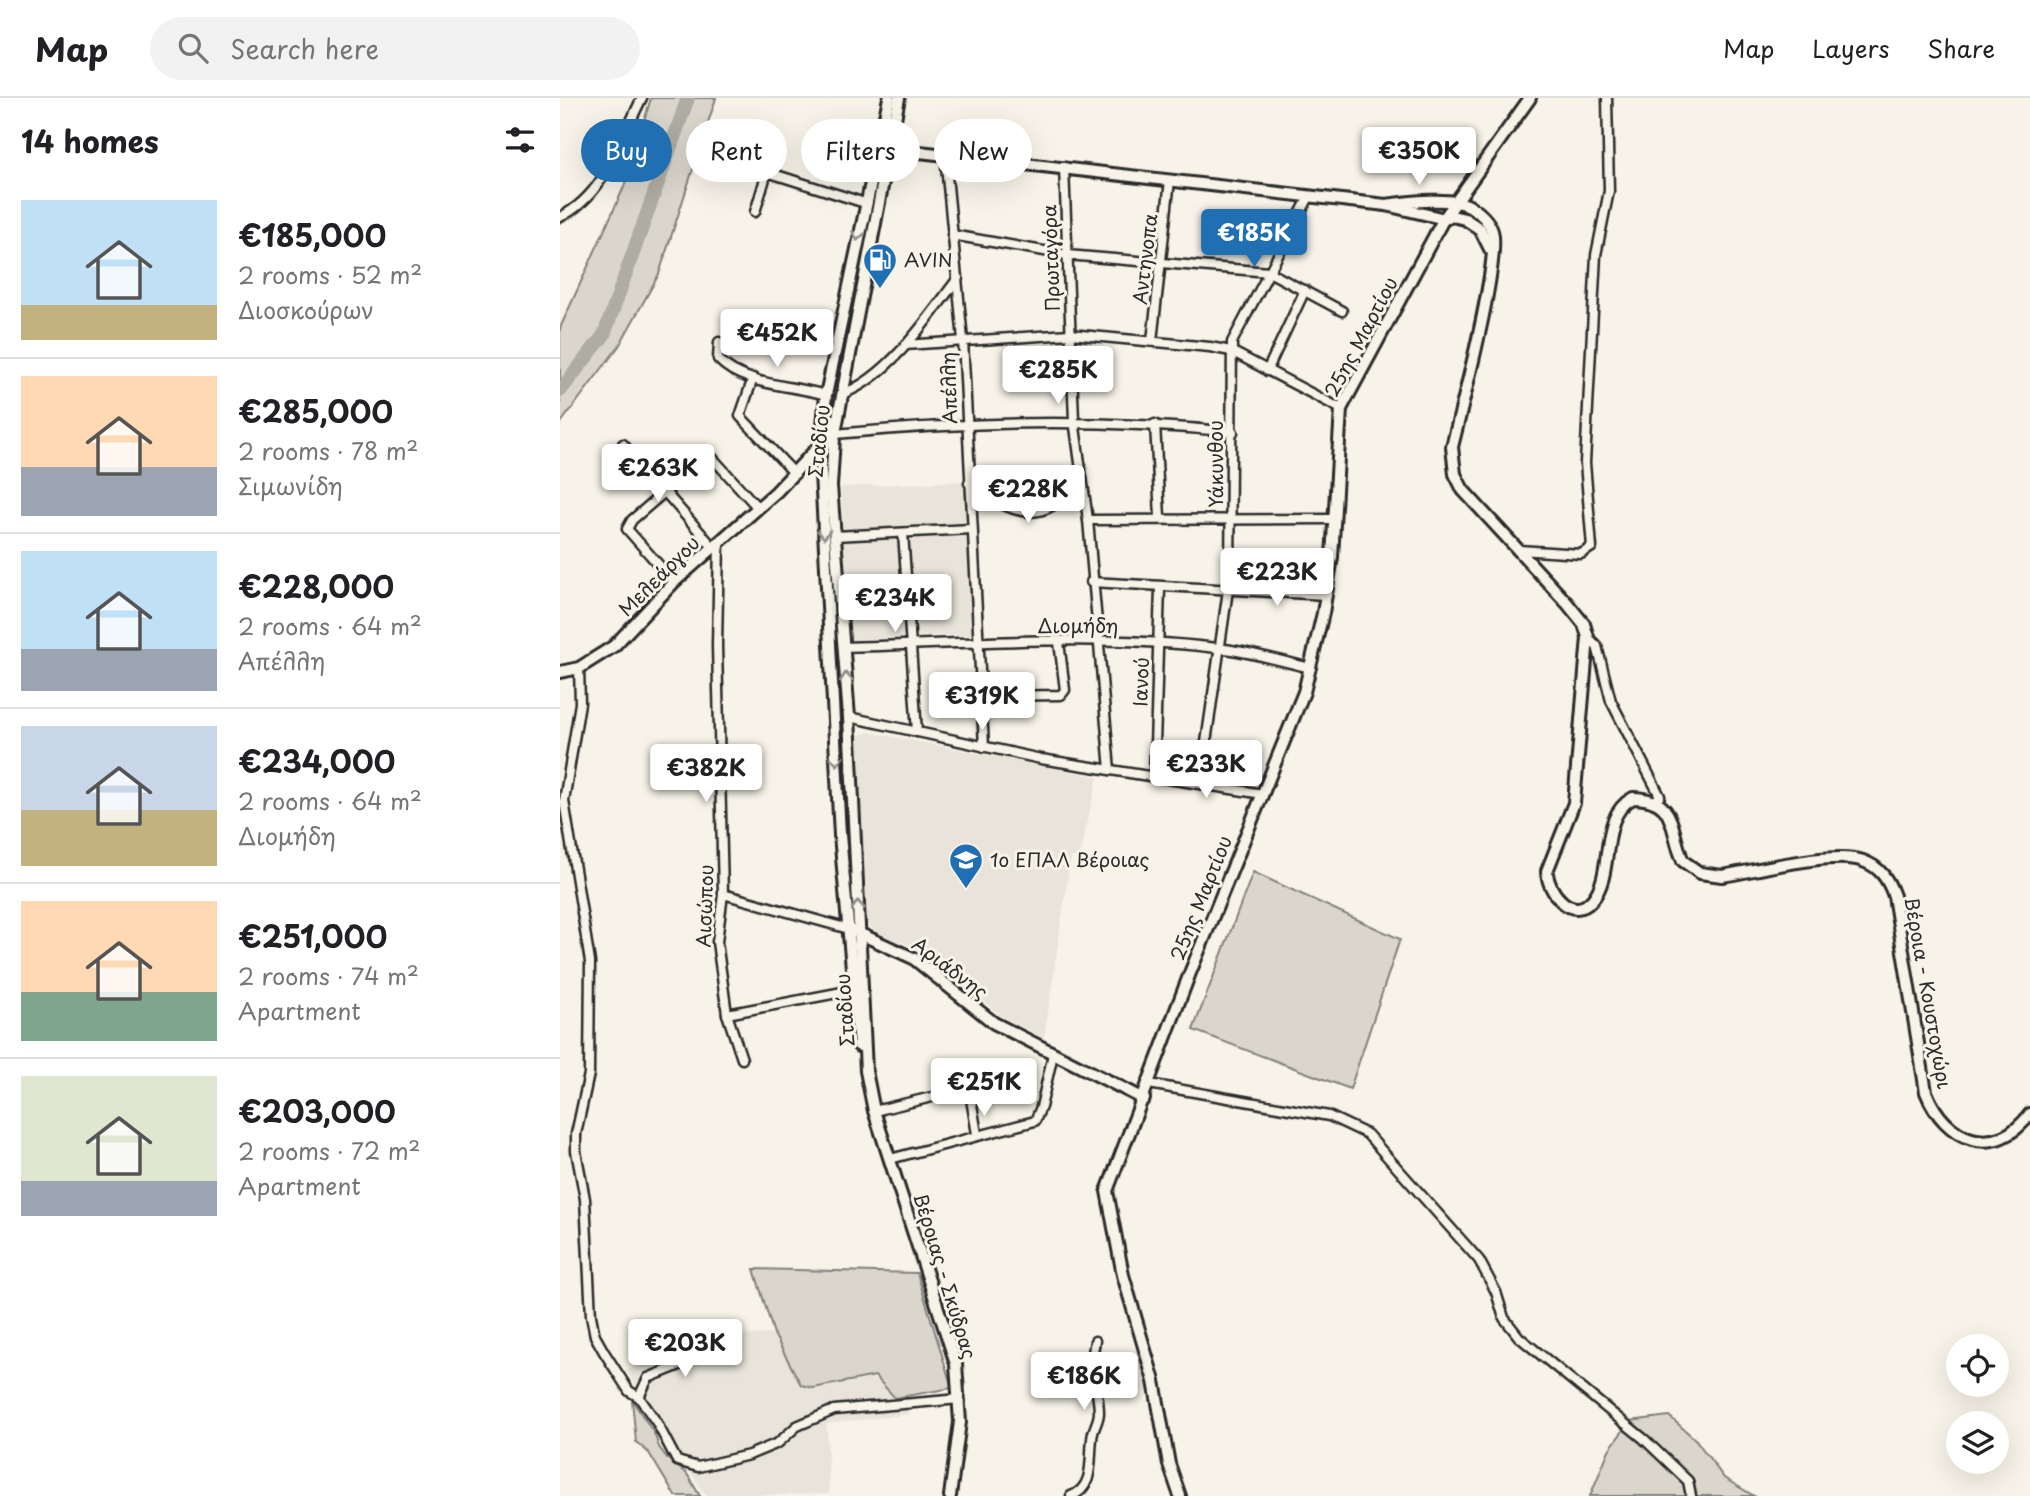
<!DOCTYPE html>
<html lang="en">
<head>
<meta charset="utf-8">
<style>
	body { margin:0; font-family:"Playpen Sans",sans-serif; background:#f2f2f2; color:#202124; height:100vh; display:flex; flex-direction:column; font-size:26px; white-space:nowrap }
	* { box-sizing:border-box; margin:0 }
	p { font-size:23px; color:#757577 }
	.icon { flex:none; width:38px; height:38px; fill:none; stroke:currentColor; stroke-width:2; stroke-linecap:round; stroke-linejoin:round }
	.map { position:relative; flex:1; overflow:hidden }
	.drawer { display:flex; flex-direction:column; background:#fff; width:560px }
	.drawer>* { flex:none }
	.banner { position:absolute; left:21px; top:21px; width:665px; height:63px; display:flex; gap:14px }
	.controls { position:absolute; left:1386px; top:1236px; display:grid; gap:14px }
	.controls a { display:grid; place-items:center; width:63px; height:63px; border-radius:50%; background:#fff; box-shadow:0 7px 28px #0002; font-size:35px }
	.price { position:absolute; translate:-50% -60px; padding:0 16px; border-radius:7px; background:#fff; color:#222; font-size:23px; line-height:46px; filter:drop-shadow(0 2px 4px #0008) }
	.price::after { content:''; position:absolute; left:50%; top:42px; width:21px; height:16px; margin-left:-10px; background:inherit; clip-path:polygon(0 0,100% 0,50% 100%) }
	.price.selected { background:#1f6fb2; color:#fff }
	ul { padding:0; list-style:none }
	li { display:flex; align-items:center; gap:21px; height:175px; padding:0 21px }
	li+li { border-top:2px solid #e0e0e0 }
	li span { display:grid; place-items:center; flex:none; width:196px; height:140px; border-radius:0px; color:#555 }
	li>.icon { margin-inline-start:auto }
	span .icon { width:84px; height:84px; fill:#fffc; stroke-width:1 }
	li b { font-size:30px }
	h2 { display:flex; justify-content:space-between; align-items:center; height:84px; padding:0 21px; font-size:30px }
	.tag { padding:0 24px; border-radius:32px; background:#fff; box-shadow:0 7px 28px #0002; font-size:24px; line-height:63px }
	.tag.selected { background:#1f6fb2; color:#fff }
	header { display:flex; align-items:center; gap:42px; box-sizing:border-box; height:98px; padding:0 35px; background:#fff; border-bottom:2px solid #e0e0e0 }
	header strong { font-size:33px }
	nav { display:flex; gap:38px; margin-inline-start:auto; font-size:24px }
	.search { width:490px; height:63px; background:#f2f2f2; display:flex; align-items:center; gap:18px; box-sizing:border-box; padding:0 24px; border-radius:38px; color:#757577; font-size:26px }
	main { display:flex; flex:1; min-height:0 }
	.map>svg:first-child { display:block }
	.built { fill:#e8e4da }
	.green { fill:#dad6cc; stroke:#82807c; stroke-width:2 }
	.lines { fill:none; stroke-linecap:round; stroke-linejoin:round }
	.river { stroke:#afaca4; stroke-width:14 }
	.street-casing { stroke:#2b2b2b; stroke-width:13 }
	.secondary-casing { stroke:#2b2b2b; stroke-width:16 }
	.street { stroke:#f7f3e8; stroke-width:8 }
	.secondary { stroke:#f7f3e8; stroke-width:10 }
	.oneway { stroke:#918f8a }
	.labels { text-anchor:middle; stroke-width:6; stroke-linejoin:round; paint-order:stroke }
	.street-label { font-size:19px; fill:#2b2b2b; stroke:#f7f3e8 }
	.poi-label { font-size:19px; fill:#2b2b2b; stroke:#f7f3e8; text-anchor:start }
</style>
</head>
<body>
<header>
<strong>Map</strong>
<div class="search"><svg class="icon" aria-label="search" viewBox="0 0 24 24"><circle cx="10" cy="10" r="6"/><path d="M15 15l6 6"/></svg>Search here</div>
<nav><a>Map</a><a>Layers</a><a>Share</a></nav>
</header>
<main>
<section class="drawer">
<h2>14 homes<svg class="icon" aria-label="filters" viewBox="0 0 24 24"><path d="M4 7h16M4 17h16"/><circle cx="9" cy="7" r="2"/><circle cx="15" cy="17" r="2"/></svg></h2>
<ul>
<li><span style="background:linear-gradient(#bfe0f5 75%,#c2b280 0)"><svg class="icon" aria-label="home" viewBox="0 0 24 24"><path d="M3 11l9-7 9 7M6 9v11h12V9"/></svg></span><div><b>€185,000</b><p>2 rooms · 52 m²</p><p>Διοσκούρων</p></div></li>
<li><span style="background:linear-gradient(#ffd9b3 65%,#9aa5b1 0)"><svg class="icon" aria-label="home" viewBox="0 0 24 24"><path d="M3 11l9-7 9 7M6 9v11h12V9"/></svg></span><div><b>€285,000</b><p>2 rooms · 78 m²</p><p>Σιμωνίδη</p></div></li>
<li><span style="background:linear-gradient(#bfe0f5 70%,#9aa5b1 0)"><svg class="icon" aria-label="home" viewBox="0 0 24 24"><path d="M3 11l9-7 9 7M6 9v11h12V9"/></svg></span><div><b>€228,000</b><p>2 rooms · 64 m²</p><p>Απέλλη</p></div></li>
<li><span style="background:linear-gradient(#c9d6e8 60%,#c2b280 0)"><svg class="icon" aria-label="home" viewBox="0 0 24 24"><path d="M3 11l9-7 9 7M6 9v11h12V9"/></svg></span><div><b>€234,000</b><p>2 rooms · 64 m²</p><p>Διομήδη</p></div></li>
<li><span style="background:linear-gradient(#ffd9b3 65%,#7fa58c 0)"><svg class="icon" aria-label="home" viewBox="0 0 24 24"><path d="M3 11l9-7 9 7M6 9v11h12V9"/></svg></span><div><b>€251,000</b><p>2 rooms · 74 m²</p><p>Apartment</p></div></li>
<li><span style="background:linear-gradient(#dfe7d0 75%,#9aa5b1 0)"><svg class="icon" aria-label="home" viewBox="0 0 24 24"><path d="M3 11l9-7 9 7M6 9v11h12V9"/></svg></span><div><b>€203,000</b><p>2 rooms · 72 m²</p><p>Apartment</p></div></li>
</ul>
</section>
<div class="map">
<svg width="1470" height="1398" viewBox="0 0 1470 1398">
	<rect width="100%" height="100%" fill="#f7f3e8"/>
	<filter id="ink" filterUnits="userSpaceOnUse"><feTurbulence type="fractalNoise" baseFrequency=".0143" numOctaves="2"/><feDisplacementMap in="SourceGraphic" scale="14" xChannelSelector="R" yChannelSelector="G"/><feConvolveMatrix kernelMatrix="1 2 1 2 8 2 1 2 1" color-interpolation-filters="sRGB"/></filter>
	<g filter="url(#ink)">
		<g class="built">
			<polygon points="404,383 412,536 289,542 281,389"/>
			<polygon points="309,634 538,679 519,759 511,759 484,940 441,918 366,853 316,835 307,825 298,637"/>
			<polygon points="214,1236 242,1287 253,1290 315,1278 350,1316 267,1326 269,1396 146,1398 66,1272 185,1237"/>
		</g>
		<g class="green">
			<polygon points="91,0 156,0 99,176 59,248 0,326 0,230 64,89"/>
			<polygon points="693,774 840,841 790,991 633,932"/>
			<polygon points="194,1171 357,1175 392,1290 335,1300 315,1278 253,1290 241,1287 214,1236"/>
			<polygon points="72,1302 94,1335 99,1349 108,1361 127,1376 140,1398 115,1398 89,1355 76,1344"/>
			<polygon points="1109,1318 1136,1342 1164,1380 1194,1398 1030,1398 1049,1352 1070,1323"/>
		</g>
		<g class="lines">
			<polyline class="river" points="0,293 44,237 128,0"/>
			<g class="street-casing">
				<g id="street">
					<polyline points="385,57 403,242 424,649"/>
					<polyline points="170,59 207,74 305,105"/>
					<polyline points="504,69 514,322 528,422 550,672"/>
					<polyline points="195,114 207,74"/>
					<path d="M0 119C46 97 60 42 82 0"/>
					<polyline points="392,137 507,157 709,174 782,213"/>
					<polyline points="592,243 610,82"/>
					<path d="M159 244 158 261C183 288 233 287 266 297"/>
					<polyline points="345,247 510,236 650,249 671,253 781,311"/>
					<polyline points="707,273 745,192"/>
					<polyline points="193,280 180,318 235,376"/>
					<path d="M282 296C328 280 370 218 398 180"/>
					<polyline points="595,326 600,419"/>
					<path d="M275 336C409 323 539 320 673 334"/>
					<polyline points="63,346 153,449"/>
					<path d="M409 385C430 400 461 423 488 410 501 404 512 391 522 382"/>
					<polyline points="528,422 775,421"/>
					<polyline points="343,435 357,634"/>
					<polyline points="275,438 411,431"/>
					<polyline points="159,444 157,548 163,796 157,844 167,916 182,961"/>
					<polyline points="959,452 1021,456 1032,449 1025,365 1036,157 1049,93 1047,0"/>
					<polyline points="114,484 67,431 72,422 149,356 198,410"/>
					<polyline points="531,484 767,497"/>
					<polyline points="1028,539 1037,548 1051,603 1100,698 1095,703"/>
					<path d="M283 549C407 546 533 535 657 550 688 553 720 563 751 570"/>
					<polyline points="19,570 20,605 4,703 30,864 29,976 16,1036 16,1053 25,1101 31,1218 35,1238 44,1254 69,1293 79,1299 97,1325 117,1363 138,1369 189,1357 218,1345 237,1328 274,1312 400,1301"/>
					<polyline points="422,598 501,597 505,592 499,544"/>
					<polyline points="289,619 481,661 703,696"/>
					<polyline points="594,679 600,490"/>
					<polyline points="640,686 670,478 672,244 749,99"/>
					<polyline points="163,796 289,831"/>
					<polyline points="167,916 293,892"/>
					<polyline points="589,986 769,1018 807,1036 919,1162 936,1194 944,1220 959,1239 1084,1341 1128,1383 1131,1398"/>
					<polyline points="314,1013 401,992 411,1001 417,1036"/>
					<polyline points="330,1061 475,1023 481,1009 493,956"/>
					<polyline points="79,1299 88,1280 120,1267 148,1248 165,1251"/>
					<path d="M511 1398C537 1389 528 1356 533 1335 535 1327 539 1322 539 1314 538 1284 528 1275 535 1243"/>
				</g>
			</g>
			<g class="secondary-casing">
				<g id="secondary">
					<polyline points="339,0 274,340 271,388 289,619 306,973 314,1013 396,1266 400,1324 390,1398"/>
					<polyline points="324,50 826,107 885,121 892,118 905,121 920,131 930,151"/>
					<path d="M826 107C845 104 895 98 911 109 919 114 929 123 932 133 941 161 901 311 892 349L895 376 903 392 1007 505 1024 526 1028 539 1014 705 987 773C987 793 1012 825 1032 802 1056 775 1037 719 1073 700 1118 701 1109 731 1123 763L1140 775 1162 778C1194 773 1275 752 1303 763 1320 769 1328 781 1334 798L1366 994C1385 1043 1435 1063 1470 1016"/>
					<polyline points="0,574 19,570 54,548 114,484 216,394 261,346"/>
					<polyline points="294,833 353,860 434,925 584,1001"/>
					<polyline points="299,948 280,737 260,356 266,297 329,0"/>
					<polyline points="620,1398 609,1366 594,1283 563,1177 547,1093 630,875 744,594 763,515 772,459 781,311 883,122 970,0"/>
				</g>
			</g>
			<use href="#street" class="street"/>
			<use href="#secondary" class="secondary"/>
		</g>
		<defs><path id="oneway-chevron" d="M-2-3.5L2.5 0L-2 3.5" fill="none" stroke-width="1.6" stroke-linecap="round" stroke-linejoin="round" transform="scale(1.75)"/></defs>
		<g class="oneway">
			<use href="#oneway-chevron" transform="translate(298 138) rotate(101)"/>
			<use href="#oneway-chevron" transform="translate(264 436) rotate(87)"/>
			<use href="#oneway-chevron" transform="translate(286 579) rotate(-95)"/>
			<use href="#oneway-chevron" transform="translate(277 663) rotate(87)"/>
			<use href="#oneway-chevron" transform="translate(298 807) rotate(-93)"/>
		</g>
	</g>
	<defs>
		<g id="fuel-pin" transform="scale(1.75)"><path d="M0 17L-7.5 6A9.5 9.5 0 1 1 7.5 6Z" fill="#1f6fb2" stroke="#f7f3e8"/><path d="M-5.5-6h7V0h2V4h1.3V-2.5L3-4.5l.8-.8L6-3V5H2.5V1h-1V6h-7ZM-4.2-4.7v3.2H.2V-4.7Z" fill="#fff"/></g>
		<g id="school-pin" transform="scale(1.75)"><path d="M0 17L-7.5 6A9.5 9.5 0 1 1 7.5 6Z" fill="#1f6fb2" stroke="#f7f3e8"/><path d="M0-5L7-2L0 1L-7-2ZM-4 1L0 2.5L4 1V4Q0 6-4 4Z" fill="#fff"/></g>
	</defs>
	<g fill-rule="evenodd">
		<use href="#fuel-pin" x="320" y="162"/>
		<use href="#school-pin" x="406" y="762"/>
	</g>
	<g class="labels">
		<g class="street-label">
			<text transform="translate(491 160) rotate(-92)" y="7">Πρωταγόρα</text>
			<text transform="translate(585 161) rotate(-83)" y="7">Αντηνοπα</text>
			<text transform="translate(801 239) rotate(-62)" y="7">25ης Μαρτίου</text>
			<text transform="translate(389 290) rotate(-92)" y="7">Απέλλη</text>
			<text transform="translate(259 343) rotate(-84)" y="7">Σταδίου</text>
			<text transform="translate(656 366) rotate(-90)" y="7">Υάκυνθου</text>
			<text transform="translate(99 478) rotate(-45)" y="7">Μελεάργου</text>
			<text x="518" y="535">Διομήδη</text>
			<text transform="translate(581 584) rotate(-88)" y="7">Ιανού</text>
			<text transform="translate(641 800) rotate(-68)" y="7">25ης Μαρτίου</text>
			<text transform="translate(145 808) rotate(-88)" y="7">Αισώπου</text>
			<text transform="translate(390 870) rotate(37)" y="7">Αριάδνης</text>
			<text transform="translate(1368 895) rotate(80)" y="7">Βέροια - Κουστοχώρι</text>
			<text transform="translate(285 912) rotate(-94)" y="7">Σταδίου</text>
			<text transform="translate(385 1178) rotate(73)" y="7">Βέροιας - Σκύδρας</text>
		</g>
		<g class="poi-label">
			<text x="344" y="169">AVIN</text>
			<text x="430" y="769">1ο ΕΠΑΛ Βέροιας</text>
		</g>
	</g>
</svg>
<div class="controls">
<a><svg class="icon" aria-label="locate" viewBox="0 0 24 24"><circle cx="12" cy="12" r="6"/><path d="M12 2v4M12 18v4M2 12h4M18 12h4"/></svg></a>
<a><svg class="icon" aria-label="layers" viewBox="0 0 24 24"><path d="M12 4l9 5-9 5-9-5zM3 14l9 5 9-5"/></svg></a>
</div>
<b class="price" style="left:859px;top:89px">€350K</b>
<b class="price selected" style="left:694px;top:171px">€185K</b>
<b class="price" style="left:217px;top:271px">€452K</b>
<b class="price" style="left:498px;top:308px">€285K</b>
<b class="price" style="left:98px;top:406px">€263K</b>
<b class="price" style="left:468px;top:427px">€228K</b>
<b class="price" style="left:717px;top:510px">€223K</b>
<b class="price" style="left:335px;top:536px">€234K</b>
<b class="price" style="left:422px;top:634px">€319K</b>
<b class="price" style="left:646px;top:702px">€233K</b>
<b class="price" style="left:146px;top:706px">€382K</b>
<b class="price" style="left:424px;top:1020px">€251K</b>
<b class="price" style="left:125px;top:1281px">€203K</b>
<b class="price" style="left:524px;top:1314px">€186K</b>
<div class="banner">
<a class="tag selected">Buy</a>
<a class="tag">Rent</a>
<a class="tag">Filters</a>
<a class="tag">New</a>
</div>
</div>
</main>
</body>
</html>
